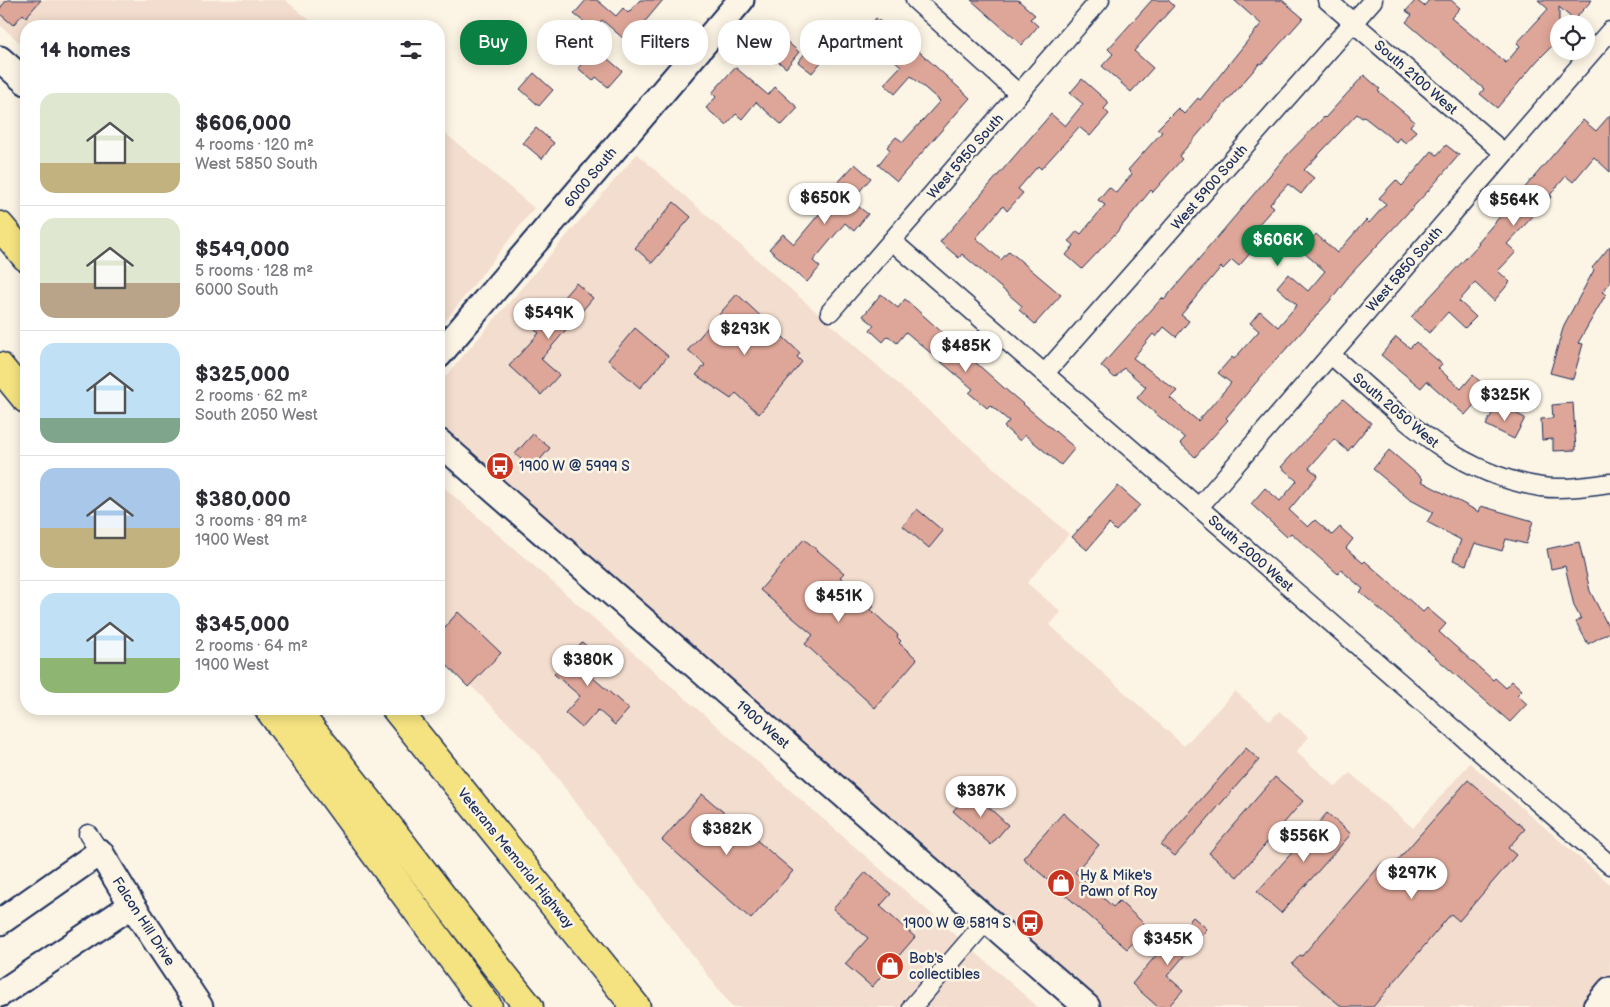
<!DOCTYPE html>
<html lang="en">
<head>
<meta charset="utf-8">
<style>
	body { margin:0; font-family:"Balsamiq Sans",sans-serif; background:#f2f2f3; color:#2b2b33; height:100vh; display:flex; flex-direction:column; font-size:19px; white-space:nowrap }
	* { box-sizing:border-box; margin:0 }
	p { font-size:16px; color:#7c7c81 }
	.icon { flex:none; width:28px; height:28px; fill:none; stroke:currentColor; stroke-width:2; stroke-linecap:round; stroke-linejoin:round }
	.map { position:relative; flex:1; overflow:hidden }
	.sheet { position:absolute; left:20px; top:20px; width:425px; height:695px; display:flex; flex-direction:column; background:#fff; border-radius:20px; box-shadow:0 2px 12px #0003 }
	.sheet>* { flex:none }
	.top-card { position:absolute; left:460px; top:20px; width:475px; height:45px; display:flex; gap:10px }
	.tools { position:absolute; left:1550px; top:15px; display:grid; gap:10px }
	.tools a { display:grid; place-items:center; width:45px; height:45px; border-radius:50%; background:#fff; box-shadow:0 2px 12px #0003; font-size:25px }
	.price { position:absolute; translate:-50% -42px; padding:0 11px; border-radius:18px; background:#fff; color:#222; font-size:16px; line-height:32px; filter:drop-shadow(0 1px 2px #0008) }
	.price::after { content:''; position:absolute; left:50%; top:30px; width:15px; height:11px; margin-left:-8px; background:inherit; clip-path:polygon(0 0,100% 0,50% 100%) }
	.price.current { background:#0b8043; color:#fff }
	ul { padding:0; list-style:none }
	li { display:flex; align-items:center; gap:15px; height:125px; padding:0 20px }
	li+li { border-top:1px solid #e1e1e2 }
	li span { display:grid; place-items:center; flex:none; width:140px; height:100px; border-radius:15px; color:#555 }
	li>.icon { margin-inline-start:auto }
	span .icon { width:60px; height:60px; fill:#fffc; stroke-width:1 }
	li b { font-size:21px }
	h2 { display:flex; justify-content:space-between; align-items:center; height:60px; padding:0 20px; font-size:21px }
	.tag { padding:0 18px; border-radius:20px; background:#fff; box-shadow:0 2px 12px #0003; font-size:18px; line-height:45px }
	.tag.current { background:#0b8043; color:#fff }
	.map>svg:first-child { display:block }
	.built { fill:#f3ddce }
	.building { fill:#dea698; stroke:#1b2f5e }
	.lines { fill:none; stroke-linecap:round; stroke-linejoin:round }
	.street-casing { stroke:#1b2f5e; stroke-width:21 }
	.secondary-casing { stroke:#1b2f5e; stroke-width:29 }
	.highway-casing { stroke:#1b2f5e; stroke-width:31 }
	.street { stroke:#fcf5e5; stroke-width:18 }
	.secondary { stroke:#fcf5e5; stroke-width:25 }
	.highway { stroke:#f5e381; stroke-width:28 }
	.labels { text-anchor:middle; stroke-width:5; stroke-linejoin:round; paint-order:stroke }
	.street-label { font-size:14px; fill:#1b2f5e; stroke:#fcf5e5 }
	.poi-label { font-size:14px; fill:#1b2f5e; stroke:#fcf5e5; text-anchor:start }
</style>
</head>
<body>
<div class="map">
<svg width="1610" height="1007" viewBox="0 0 1610 1007">
	<rect width="100%" height="100%" fill="#fcf5e5"/>
	<filter id="ink" filterUnits="userSpaceOnUse"><feTurbulence type="fractalNoise" baseFrequency=".02" numOctaves="2"/><feDisplacementMap in="SourceGraphic" scale="10" xChannelSelector="R" yChannelSelector="G"/><feConvolveMatrix kernelMatrix="1 2 1 2 8 2 1 2 1" color-interpolation-filters="sRGB"/></filter>
	<g filter="url(#ink)">
		<g class="built">
			<polygon points="0,0 285,0 317,26 26,26 26,48 0,25"/>
			<polygon points="439,128 534,208 439,329"/>
			<polygon points="637,154 1069,534 1027,583 1061,612 1050,625 1184,746 1235,691 1270,721 1279,711 1309,737 1296,752 1336,787 1350,773 1413,828 1470,763 1610,884 1610,978 1584,1007 1102,1007 439,423 439,384"/>
			<polygon points="439,483 1038,1007 732,1007 539,754 439,654"/>
		</g>
		<g class="building">
			<polygon points="7,0 41,0 26,17 23,14 13,25 0,14 0,8"/>
			<polygon points="586,0 597,0 616,16 623,8 628,13 640,0 663,0 642,25 654,35 639,52 602,20 594,30 574,14"/>
			<polygon points="971,0 1018,0 1035,15 1030,19 1038,26 1022,45"/>
			<polygon points="1152,0 1168,0 1174,6 1134,51 1153,68 1131,92 1102,66 1113,54 1108,49"/>
			<polygon points="1234,0 1282,0 1303,18 1262,64 1260,63 1179,156 1182,159 1153,192 1151,190 1116,233 1082,269 1066,255 1074,245 1069,241 1077,231 1081,234 1105,205 1098,200 1109,187 1116,193 1132,174 1128,170 1162,132 1157,129 1178,108 1184,114 1198,98 1200,100 1261,24"/>
			<polygon points="1416,0 1424,6 1429,0 1451,0 1460,8 1451,18 1506,63 1520,46 1517,43 1548,9 1538,0 1592,0 1574,20 1559,7 1559,39 1537,61 1497,108 1480,94 1484,89 1406,22 1412,15 1406,11"/>
			<polygon points="876,18 898,37 900,34 970,98 897,181 878,165 890,150 887,147 896,137 903,142 940,101 911,76 895,94 884,84 901,66 863,34"/>
			<polygon points="778,34 799,52 786,68 765,50"/>
			<polygon points="819,36 833,48 812,73 798,62"/>
			<polygon points="587,41 622,71 608,87 596,77 593,81 578,68 581,65 573,57"/>
			<polygon points="735,67 768,95 775,87 798,108 782,125 756,102 742,119 736,114 726,125 706,108 716,97 712,93"/>
			<polygon points="534,73 553,90 539,106 520,89"/>
			<polygon points="1364,75 1380,89 1378,91 1414,121 1410,126 1416,131 1406,143 1399,138 1396,142 1364,117 1362,118 1357,114 1304,170 1314,178 1301,194 1288,184 1270,204 1274,207 1243,242 1253,250 1239,266 1232,260 1223,269 1221,267 1181,315 1189,321 1176,337 1164,327 1156,337 1153,334 1133,358 1177,391 1170,398 1198,421 1231,383 1218,373 1232,357 1234,359 1259,331 1250,323 1260,311 1278,327 1297,305 1277,287 1288,274 1308,291 1325,271 1302,251 1316,234 1337,253 1366,220 1369,223 1386,204 1379,198 1396,180 1402,186 1432,151 1437,155 1446,145 1459,155 1428,191 1348,277 1329,302 1265,372 1226,418 1228,420 1195,457 1180,443 1185,438 1137,398 1146,387 1124,368 1115,378 1101,366 1162,298 1164,300 1287,155 1324,117 1325,118"/>
			<polygon points="1082,79 1109,103 1104,109 1109,114 1090,136 1079,127 1041,169 1038,166 1018,189 1023,193 1007,211 1003,206 976,238 1001,260 1009,251 1061,295 1035,324 1019,310 1022,306 962,254 959,258 940,242 1051,114 1065,126 1083,104 1070,93"/>
			<polygon points="1610,115 1610,172 1594,157 1573,182 1566,176 1550,195 1552,196 1507,244 1516,252 1498,271 1510,282 1494,301 1475,283 1459,301 1476,317 1465,328 1448,312 1429,333 1411,317 1479,244 1478,242 1583,120 1596,131"/>
			<polygon points="536,128 554,143 542,159 523,143"/>
			<polygon points="855,164 871,178 851,201 868,214 854,231 845,223 813,261 820,267 807,282 769,249 783,234 794,244 825,207 820,202"/>
			<polygon points="674,202 691,217 652,263 635,248"/>
			<polygon points="1610,246 1610,283 1602,292 1606,294 1578,343 1583,344 1573,379 1550,373 1564,325 1594,270 1592,268"/>
			<polygon points="576,283 593,298 541,359 559,375 541,395 509,366 539,333 535,330"/>
			<polygon points="737,294 800,353 797,357 802,362 759,414 736,393 731,399 696,375 705,365 688,350"/>
			<polygon points="881,294 898,308 905,299 1004,388 1075,448 1061,465 1025,435 1020,441 1004,427 1009,421 990,405 987,408 969,393 973,389 906,332 897,343 888,336 883,342 870,330 874,325 863,316"/>
			<polygon points="635,328 668,356 640,388 608,360"/>
			<polygon points="1396,337 1410,348 1416,342 1442,364 1438,368 1461,389 1473,375 1488,389 1465,415 1427,381 1421,388 1381,355"/>
			<polygon points="1343,399 1371,423 1348,451 1334,439 1309,468 1318,475 1289,510 1308,527 1315,520 1332,535 1340,527 1353,539 1346,548 1363,563 1365,561 1423,612 1427,608 1446,624 1439,632 1464,654 1493,680 1495,678 1506,688 1512,681 1522,690 1517,695 1527,704 1510,722 1360,592 1363,589 1341,570 1338,574 1291,533 1287,537 1251,504 1265,488 1280,501 1297,481 1281,467"/>
			<polygon points="1573,403 1576,450 1553,451 1553,439 1542,440 1541,419 1553,418 1552,405"/>
			<polygon points="1497,404 1525,418 1514,439 1486,425"/>
			<polygon points="533,434 550,448 532,469 515,454"/>
			<polygon points="1389,450 1423,479 1421,481 1479,512 1481,506 1533,521 1526,544 1506,539 1502,551 1475,543 1466,565 1453,560 1461,540 1427,522 1433,512 1409,499 1373,469"/>
			<polygon points="1118,486 1140,505 1116,531 1109,524 1087,550 1072,537"/>
			<polygon points="917,509 943,531 929,548 903,526"/>
			<polygon points="804,539 844,573 840,577 874,606 871,610 898,635 897,637 901,641 899,643 917,659 875,708 805,644 813,635 760,590"/>
			<polygon points="1579,542 1590,591 1610,630 1610,632 1588,644 1576,622 1581,619 1574,606 1565,566 1551,569 1547,549"/>
			<polygon points="458,612 501,653 468,687 439,657 439,634"/>
			<polygon points="582,642 605,662 592,677 629,709 615,725 598,710 582,728 565,713 580,696 554,674 564,663 559,659 567,649 572,653"/>
			<polygon points="1246,748 1259,760 1175,856 1161,845"/>
			<polygon points="1275,777 1303,801 1237,877 1209,853"/>
			<polygon points="1468,780 1525,829 1508,848 1516,855 1459,921 1451,914 1373,1007 1342,1007 1292,964 1300,955 1302,956 1382,863 1390,869"/>
			<polygon points="971,791 1008,825 991,845 953,811"/>
			<polygon points="702,794 793,871 751,919 662,840"/>
			<polygon points="1063,813 1099,845 1075,872 1113,907 1119,901 1148,927 1127,949 1023,858"/>
			<polygon points="1327,813 1351,834 1281,913 1257,892"/>
			<polygon points="866,872 891,894 880,906 915,937 872,987 845,964 868,938 833,909"/>
			<polygon points="1193,917 1207,929 1167,976 1183,990 1168,1007 1158,1007 1132,984 1178,929 1180,931"/>
		</g>
		<g class="lines">
			<g class="street-casing">
				<g id="street">
					<polyline points="915,0 1019,94"/>
					<polyline points="1327,0 1504,153"/>
					<polyline points="892,241 1610,865"/>
					<polyline points="830,312 1100,0"/>
					<path d="M1331 355C1396 411 1451 473 1541 487 1563 490 1589 486 1610 483"/>
					<polyline points="1045,373 1373,0"/>
					<polyline points="1199,507 1610,31"/>
					<polyline points="88,834 100,852"/>
					<polyline points="912,1007 987,920"/>
				</g>
			</g>
			<g class="secondary-casing">
				<g id="secondary">
					<polyline points="0,59 26,82"/>
					<polyline points="439,355 741,0"/>
					<polyline points="439,442 1087,1007"/>
					<polyline points="0,922 100,852 132,905 200,1007"/>
					<polyline points="0,994 132,905"/>
					<polyline points="1596,1007 1610,990"/>
				</g>
			</g>
			<g class="highway-casing">
				<g id="highway">
					<polyline points="0,226 26,257"/>
					<polyline points="0,367 26,399"/>
					<polyline points="269,709 488,1007"/>
					<path d="M294 709C376 805 449 909 529 1007"/>
					<polyline points="396,709 636,1007"/>
				</g>
			</g>
			<use href="#street" class="street"/>
			<use href="#secondary" class="secondary"/>
			<use href="#highway" class="highway"/>
		</g>
	</g>
	<defs>
		<g id="bus-disc" transform="scale(1.4375)"><circle r="9.5" fill="#c8321e" stroke="#fcf5e5"/><path d="M-5-6H5V4H4V6H2V4H-2V6H-4V4H-5ZM-3.5-4V0h7V-4ZM-3.5 1.2v1.5H-2V1.2ZM2 1.2v1.5H3.5V1.2Z" fill="#fff"/></g>
		<g id="shop-disc" transform="scale(1.4375)"><circle r="9.5" fill="#c8321e" stroke="#fcf5e5"/><path d="M-5-2.5h2.3a2.7 3.5 0 0 1 5.4 0H5L5.5 6h-11ZM-1.5-2.5h3a1.5 2.3 0 0 0-3 0Z" fill="#fff"/></g>
	</defs>
	<g fill-rule="evenodd">
		<use href="#bus-disc" x="500" y="466"/>
		<use href="#shop-disc" x="1061" y="883"/>
		<use href="#bus-disc" x="1030" y="923"/>
		<use href="#shop-disc" x="890" y="966"/>
	</g>
	<g class="labels">
		<g class="street-label">
			<text transform="translate(1416 77) rotate(41)" y="5">South 2100 West</text>
			<text transform="translate(965 156) rotate(-49)" y="5">West 5950 South</text>
			<text transform="translate(590 177) rotate(-50)" y="5">6000 South</text>
			<text transform="translate(1209 187) rotate(-49)" y="5">West 5900 South</text>
			<text transform="translate(1404 269) rotate(-49)" y="5">West 5850 South</text>
			<text transform="translate(1396 410) rotate(40)" y="5">South 2050 West</text>
			<text transform="translate(1251 553) rotate(41)" y="5">South 2000 West</text>
			<text transform="translate(763 724) rotate(41)" y="5">1900 West</text>
			<text transform="translate(516 858) rotate(51)" y="5">Veterans Memorial Highway</text>
			<text transform="translate(144 921) rotate(57)" y="5">Falcon Hill Drive</text>
		</g>
		<g class="poi-label">
			<text x="519" y="471">1900 W @ 5999 S</text>
			<text x="1080" y="880">Hy &amp; Mike's<tspan x="1080" dy="16">Pawn of Roy</tspan></text>
			<text x="1011" y="928" text-anchor="end">1900 W @ 5819 S</text>
			<text x="909" y="963">Bob's<tspan x="909" dy="16">collectibles</tspan></text>
		</g>
	</g>
</svg>
<div class="tools">
<a><svg class="icon" aria-label="locate" viewBox="0 0 24 24"><circle cx="12" cy="12" r="6"/><path d="M12 2v4M12 18v4M2 12h4M18 12h4"/></svg></a>
</div>
<b class="price" style="left:825px;top:225px">$650K</b>
<b class="price" style="left:1514px;top:227px">$564K</b>
<b class="price current" style="left:1278px;top:267px">$606K</b>
<b class="price" style="left:549px;top:340px">$549K</b>
<b class="price" style="left:745px;top:356px">$293K</b>
<b class="price" style="left:966px;top:373px">$485K</b>
<b class="price" style="left:1505px;top:422px">$325K</b>
<b class="price" style="left:839px;top:623px">$451K</b>
<b class="price" style="left:588px;top:687px">$380K</b>
<b class="price" style="left:981px;top:818px">$387K</b>
<b class="price" style="left:727px;top:856px">$382K</b>
<b class="price" style="left:1304px;top:863px">$556K</b>
<b class="price" style="left:1412px;top:900px">$297K</b>
<b class="price" style="left:1168px;top:966px">$345K</b>
<div class="top-card">
<a class="tag current">Buy</a>
<a class="tag">Rent</a>
<a class="tag">Filters</a>
<a class="tag">New</a>
<a class="tag">Apartment</a>
</div>
<section class="sheet">
<h2>14 homes<svg class="icon" aria-label="filters" viewBox="0 0 24 24"><path d="M4 7h16M4 17h16"/><circle cx="9" cy="7" r="2"/><circle cx="15" cy="17" r="2"/></svg></h2>
<ul>
<li><span style="background:linear-gradient(#dfe7d0 70%,#c2b280 0)"><svg class="icon" aria-label="home" viewBox="0 0 24 24"><path d="M3 11l9-7 9 7M6 9v11h12V9"/></svg></span><div><b>$606,000</b><p>4 rooms · 120 m²</p><p>West 5850 South</p></div></li>
<li><span style="background:linear-gradient(#dfe7d0 65%,#b9a48a 0)"><svg class="icon" aria-label="home" viewBox="0 0 24 24"><path d="M3 11l9-7 9 7M6 9v11h12V9"/></svg></span><div><b>$549,000</b><p>5 rooms · 128 m²</p><p>6000 South</p></div></li>
<li><span style="background:linear-gradient(#bfe0f5 75%,#7fa58c 0)"><svg class="icon" aria-label="home" viewBox="0 0 24 24"><path d="M3 11l9-7 9 7M6 9v11h12V9"/></svg></span><div><b>$325,000</b><p>2 rooms · 62 m²</p><p>South 2050 West</p></div></li>
<li><span style="background:linear-gradient(#a9c7e8 60%,#c2b280 0)"><svg class="icon" aria-label="home" viewBox="0 0 24 24"><path d="M3 11l9-7 9 7M6 9v11h12V9"/></svg></span><div><b>$380,000</b><p>3 rooms · 89 m²</p><p>1900 West</p></div></li>
<li><span style="background:linear-gradient(#bfe0f5 65%,#8fb573 0)"><svg class="icon" aria-label="home" viewBox="0 0 24 24"><path d="M3 11l9-7 9 7M6 9v11h12V9"/></svg></span><div><b>$345,000</b><p>2 rooms · 64 m²</p><p>1900 West</p></div></li>
</ul>
</section>
</div>
</body>
</html>
